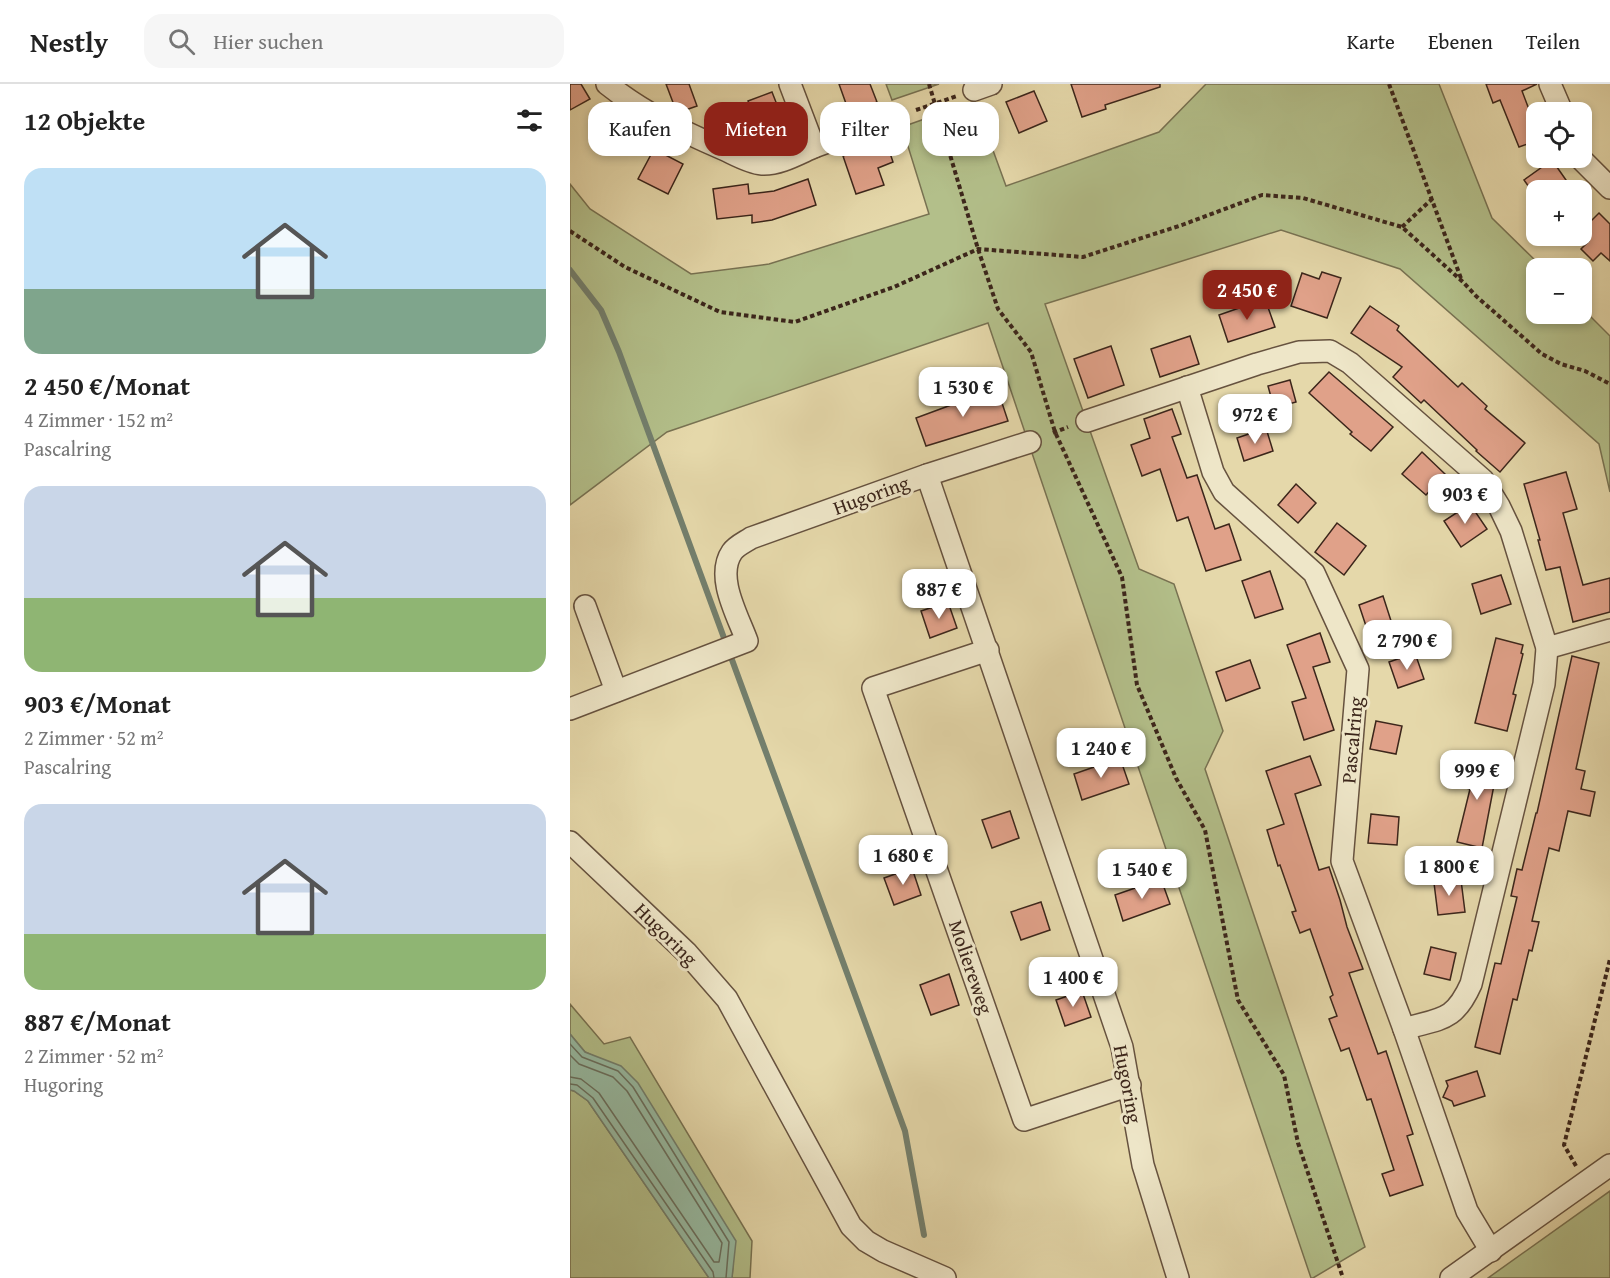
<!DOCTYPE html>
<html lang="de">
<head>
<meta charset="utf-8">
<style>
	body { margin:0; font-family:"Gentium Book Plus",serif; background:#f6f6f6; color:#222; height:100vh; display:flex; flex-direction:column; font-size:22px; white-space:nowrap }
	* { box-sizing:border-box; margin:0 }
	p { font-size:20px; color:#767676 }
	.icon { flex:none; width:33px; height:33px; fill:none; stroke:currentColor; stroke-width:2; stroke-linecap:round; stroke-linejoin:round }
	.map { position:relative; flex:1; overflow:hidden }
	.drawer { display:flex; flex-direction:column; background:#fff; width:570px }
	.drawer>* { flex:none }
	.banner { position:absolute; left:18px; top:18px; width:570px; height:54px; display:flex; gap:12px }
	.buttons { position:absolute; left:956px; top:18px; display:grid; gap:12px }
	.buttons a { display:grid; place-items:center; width:66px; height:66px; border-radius:12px; background:#fff; box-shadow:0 3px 9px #0003; font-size:30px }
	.price { position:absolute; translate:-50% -51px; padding:0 14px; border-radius:12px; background:#fff; color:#222; font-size:20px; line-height:39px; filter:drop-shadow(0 2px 3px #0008) }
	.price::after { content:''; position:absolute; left:50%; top:36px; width:18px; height:14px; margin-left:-9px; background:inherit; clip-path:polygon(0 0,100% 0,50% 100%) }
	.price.active { background:#8f2418; color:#fff }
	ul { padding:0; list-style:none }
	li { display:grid; align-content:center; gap:12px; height:318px; padding:0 24px }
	li span { display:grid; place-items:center; height:186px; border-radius:18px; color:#555 }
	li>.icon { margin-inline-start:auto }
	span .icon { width:108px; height:108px; fill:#fffc; stroke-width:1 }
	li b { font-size:26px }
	h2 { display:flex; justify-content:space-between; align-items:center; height:72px; padding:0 24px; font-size:26px }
	.pill { padding:0 21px; border-radius:18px; background:#fff; box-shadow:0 3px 9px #0003; font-size:21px; line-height:54px }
	.pill.active { background:#8f2418; color:#fff }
	header { display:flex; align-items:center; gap:36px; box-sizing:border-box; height:84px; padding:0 30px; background:#fff; border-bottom:2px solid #e0e0e0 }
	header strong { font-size:28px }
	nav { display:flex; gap:33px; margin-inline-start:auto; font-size:21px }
	.search { width:420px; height:54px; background:#f6f6f6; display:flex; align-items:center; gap:15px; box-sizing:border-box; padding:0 21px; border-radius:18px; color:#767676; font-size:22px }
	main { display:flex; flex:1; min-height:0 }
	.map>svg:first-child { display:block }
	.green { fill:#b3bf8a; stroke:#787252; stroke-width:1.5 }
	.water { fill:#97bba3; stroke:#737f6d; stroke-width:1.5 }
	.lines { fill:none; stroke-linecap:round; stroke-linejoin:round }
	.shore { stroke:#6a705f; stroke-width:1.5 }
	.stream { stroke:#737f6d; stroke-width:6 }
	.building { fill:#e0a189; stroke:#3c261b; stroke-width:1.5 }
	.minor-casing { stroke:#66523f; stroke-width:24 }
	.path { stroke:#3c261b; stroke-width:4; stroke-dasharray:4.5 3; stroke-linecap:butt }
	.minor { stroke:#eee6c8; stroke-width:21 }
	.labels { text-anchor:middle; stroke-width:6; stroke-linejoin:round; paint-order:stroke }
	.street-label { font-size:20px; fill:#3c261b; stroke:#eee6c8 }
</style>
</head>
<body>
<header>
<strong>Nestly</strong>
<div class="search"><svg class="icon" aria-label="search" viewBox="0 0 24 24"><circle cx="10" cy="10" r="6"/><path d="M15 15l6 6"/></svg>Hier suchen</div>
<nav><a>Karte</a><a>Ebenen</a><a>Teilen</a></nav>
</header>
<main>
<section class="drawer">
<h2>12 Objekte<svg class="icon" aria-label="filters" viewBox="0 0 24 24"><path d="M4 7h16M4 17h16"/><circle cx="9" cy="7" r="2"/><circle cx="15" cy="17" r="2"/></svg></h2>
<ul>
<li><span style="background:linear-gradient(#bfe0f5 65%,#7fa58c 0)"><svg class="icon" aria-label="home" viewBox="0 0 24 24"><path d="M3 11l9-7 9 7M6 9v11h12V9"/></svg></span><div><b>2 450 €/Monat</b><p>4 Zimmer · 152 m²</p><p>Pascalring</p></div></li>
<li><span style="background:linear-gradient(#c9d6e8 60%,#8fb573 0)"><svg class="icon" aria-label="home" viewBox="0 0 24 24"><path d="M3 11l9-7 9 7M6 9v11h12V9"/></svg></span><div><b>903 €/Monat</b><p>2 Zimmer · 52 m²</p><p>Pascalring</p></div></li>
<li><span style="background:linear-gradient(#c9d6e8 70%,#8fb573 0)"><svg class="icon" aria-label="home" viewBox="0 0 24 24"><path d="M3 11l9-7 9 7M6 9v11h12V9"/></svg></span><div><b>887 €/Monat</b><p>2 Zimmer · 52 m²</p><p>Hugoring</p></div></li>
</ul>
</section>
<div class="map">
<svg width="1040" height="1194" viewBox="0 0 1040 1194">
	<rect width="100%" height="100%" fill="#e5d8aa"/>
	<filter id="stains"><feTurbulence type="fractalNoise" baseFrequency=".00333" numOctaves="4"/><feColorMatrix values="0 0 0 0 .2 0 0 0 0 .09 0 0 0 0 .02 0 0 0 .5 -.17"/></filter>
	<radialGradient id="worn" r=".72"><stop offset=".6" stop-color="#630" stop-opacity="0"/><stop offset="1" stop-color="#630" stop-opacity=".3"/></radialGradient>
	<g class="green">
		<polygon points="316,0 369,0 322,16"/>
		<polygon points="636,0 869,0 922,134 973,184 966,184 966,230 1011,230 1011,223 1040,252 1040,408 1029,360 830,185 711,146 475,220 569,485 604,500 653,647 635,685 795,1163 743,1194 741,1194 418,239 97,348 0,421 0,100 20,125 121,190 199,180 359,130 332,43 405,17 436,102 589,48"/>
		<polygon points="0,920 34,960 60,953 182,1157 180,1194 162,1194 163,1181 26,973 15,968 0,950"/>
		<polygon points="0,1006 4,1007 18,1017 139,1194 0,1194"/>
		<polygon points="1040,1107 1040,1194 918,1194"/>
	</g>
	<polygon class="water" points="0,950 15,968 51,982 68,999 166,1157 162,1194 139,1194 18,1017 4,1007 0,1006"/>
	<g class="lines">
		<g class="shore">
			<polyline points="0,960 12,973 48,987 63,1003 159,1158 156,1194"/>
			<polyline points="0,971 9,980 43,993 57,1007 152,1159 149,1178 144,1178 29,1009 11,995 0,993"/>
			<polyline points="0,1000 7,1001 23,1014 143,1188 144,1194"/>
		</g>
		<polyline class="stream" points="0,186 31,226 49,268 335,1047 354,1151"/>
	</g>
	<g class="building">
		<polygon points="0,0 11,0 20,15 0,26"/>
		<polygon points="96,0 119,0 127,22 107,29"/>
		<polygon points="269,0 300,0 307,18 279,28"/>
		<polygon points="501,0 590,0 590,3 535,21 536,25 512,33"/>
		<polygon points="916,0 967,0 952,7 960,28 966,26 966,57 949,63 930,16 923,19"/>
		<polygon points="464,7 477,37 449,49 436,18"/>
		<polygon points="202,8 211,31 186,40 178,17"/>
		<polygon points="316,57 323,78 308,84 314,101 286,110 273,72"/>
		<polygon points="84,65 113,80 98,110 68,95"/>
		<polygon points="982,76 1003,106 961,106 954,96"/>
		<polygon points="238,95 246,121 202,136 182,139 182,131 147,135 143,105 178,100 179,110 204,107"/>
		<polygon points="1029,129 1040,140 1040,177 1031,169 1023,177 1011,165 1019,157 1011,150 1011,147"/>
		<polygon points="752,188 771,194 757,234 721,222 732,189 749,195"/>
		<polygon points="695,215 705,243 658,258 649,231"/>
		<polygon points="800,222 829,242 827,246 888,303 892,299 917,322 915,325 955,359 930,388 906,367 907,366 854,316 851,319 823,293 832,283 781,249"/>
		<polygon points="620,252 629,280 590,293 581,265"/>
		<polygon points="541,262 554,301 518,314 504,275"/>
		<polygon points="759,288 823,343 801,367 780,350 782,348 739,309"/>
		<polygon points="720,296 726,318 704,324 698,302"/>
		<polygon points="427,304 438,337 356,362 346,334"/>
		<polygon points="602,325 611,350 602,353 617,394 627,391 645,445 659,440 671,476 636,487 618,433 607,437 590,385 572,392 561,361 580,354 574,335"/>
		<polygon points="696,344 703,367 674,377 667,354"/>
		<polygon points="852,368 875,390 856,411 832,390"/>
		<polygon points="996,388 1007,425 993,429 1013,501 1040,494 1040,528 1003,538 990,483 976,486 968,456 970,456 954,400"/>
		<polygon points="726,400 746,419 728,439 708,421"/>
		<polygon points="900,420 917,445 891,463 874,437"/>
		<polygon points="767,439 796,462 774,491 745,468"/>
		<polygon points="700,487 713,525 685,534 672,497"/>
		<polygon points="931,491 941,520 911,530 902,500"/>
		<polygon points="813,512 823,543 799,551 789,521"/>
		<polygon points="378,518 387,544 360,554 351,527"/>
		<polygon points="750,549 760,578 743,583 764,646 734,656 722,618 736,614 717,561"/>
		<polygon points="926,554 953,561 951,569 953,570 943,610 946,611 937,647 905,639"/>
		<polygon points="845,569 854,595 828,604 819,578"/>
		<polygon points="1002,572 1029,579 1006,685 1015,687 1011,705 1025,708 1020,732 998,727 989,767 979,764 962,837 969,838 962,867 959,866 947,916 943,915 930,970 905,963 925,879 931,880 947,813 941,812 947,785 952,786 966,729 967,729"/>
		<polygon points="680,576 690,604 656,617 646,588"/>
		<polygon points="806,637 832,642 826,670 800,665"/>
		<polygon points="740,672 751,701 725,710 749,786 759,783 770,816 777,843 793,885 779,889 808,970 816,967 843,1050 837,1052 853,1101 820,1112 812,1090 824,1086 801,1015 797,1016 779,964 771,967 759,935 767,932 760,913 763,911 740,845 730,849 722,828 726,827 710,781 708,782 697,746 714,740 696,687"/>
		<polygon points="900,673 928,680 912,764 887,758 900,705 892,703"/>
		<polygon points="550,674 559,700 512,716 504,690"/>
		<polygon points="440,727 449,754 422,764 412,736"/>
		<polygon points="801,730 829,733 827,761 798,759"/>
		<polygon points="342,784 351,811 324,821 314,794"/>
		<polygon points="591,795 600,820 553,837 545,811"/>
		<polygon points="891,796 895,828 868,831 864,799"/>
		<polygon points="471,818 480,846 451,856 441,828"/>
		<polygon points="861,863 886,869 880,896 854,890"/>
		<polygon points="379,890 389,921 361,931 350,901"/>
		<polygon points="512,907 521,933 495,942 486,916"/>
		<polygon points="907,987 915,1012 884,1022 882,1017 873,1013 878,1002 876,997"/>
	</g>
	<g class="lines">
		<g class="minor-casing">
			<g id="minor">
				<path d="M37 0C72 28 111 47 153 65 164 70 179 79 192 80 209 81 228 70 244 63L220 0"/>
				<polyline points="980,0 992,28"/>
				<polyline points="404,6 421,0"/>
				<polyline points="244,63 327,33"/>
				<polyline points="1010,74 1040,104"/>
				<polyline points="617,303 643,388 654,408 744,489 788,585 772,777 834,945 897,1127 921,1167"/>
				<path d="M517 337 687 280 729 268 760 267 780 279 913 396 929 422 941 447 977 564 974 600 901 900C884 938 871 934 834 945"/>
				<polyline points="357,391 552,963 573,1081 608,1194"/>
				<polyline points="15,522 46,607"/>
				<polyline points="977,564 1040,546"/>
				<polyline points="418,566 303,604 454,1036 560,1001"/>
				<path d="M0 625 177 557C168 532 145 493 162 468 166 462 175 458 181 454L357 391 460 358"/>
				<polyline points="0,758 116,868 157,915 281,1142 296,1157 313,1167 375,1194"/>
				<polyline points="881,1194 1040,1081"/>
			</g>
		</g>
		<g class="path">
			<polyline points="359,0 408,165 428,225 461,268 485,348 552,493 567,601 606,694 635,746 668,916 714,991 728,1059 773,1194"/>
			<polyline points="819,0 892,197"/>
			<polyline points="346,26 387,12"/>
			<polyline points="832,143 862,115"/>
			<polyline points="0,147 55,183 150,228 225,238 324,203 408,165 513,173 612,141 692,111 733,114 832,143 893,198 906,212 972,270 991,280 1015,287 1040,300"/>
			<polyline points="483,349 498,343"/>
			<polyline points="1006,1082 994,1061 1040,875"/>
		</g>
		<use href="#minor" class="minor"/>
	</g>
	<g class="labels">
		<g class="street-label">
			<text transform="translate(301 411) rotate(-20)" y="7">Hugoring</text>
			<text transform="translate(782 656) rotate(-85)" y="7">Pascalring</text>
			<text transform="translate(96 850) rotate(45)" y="7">Hugoring</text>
			<text transform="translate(401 883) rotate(71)" y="7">Moliereweg</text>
			<text transform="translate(558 1000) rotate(79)" y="7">Hugoring</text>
		</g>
	</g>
	<rect width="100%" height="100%" filter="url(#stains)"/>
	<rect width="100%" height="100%" fill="url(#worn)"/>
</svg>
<div class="buttons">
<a><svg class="icon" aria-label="locate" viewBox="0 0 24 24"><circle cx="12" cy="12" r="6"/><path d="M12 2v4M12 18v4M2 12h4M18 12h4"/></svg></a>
<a>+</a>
<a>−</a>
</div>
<b class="price active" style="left:677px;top:237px">2 450 €</b>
<b class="price" style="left:393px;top:334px">1 530 €</b>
<b class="price" style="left:685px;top:361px">972 €</b>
<b class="price" style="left:895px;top:441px">903 €</b>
<b class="price" style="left:369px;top:536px">887 €</b>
<b class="price" style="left:837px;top:587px">2 790 €</b>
<b class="price" style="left:531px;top:695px">1 240 €</b>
<b class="price" style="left:907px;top:717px">999 €</b>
<b class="price" style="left:333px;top:802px">1 680 €</b>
<b class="price" style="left:879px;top:813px">1 800 €</b>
<b class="price" style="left:572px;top:816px">1 540 €</b>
<b class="price" style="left:503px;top:924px">1 400 €</b>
<div class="banner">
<a class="pill">Kaufen</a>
<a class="pill active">Mieten</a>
<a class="pill">Filter</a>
<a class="pill">Neu</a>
</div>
</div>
</main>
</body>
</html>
